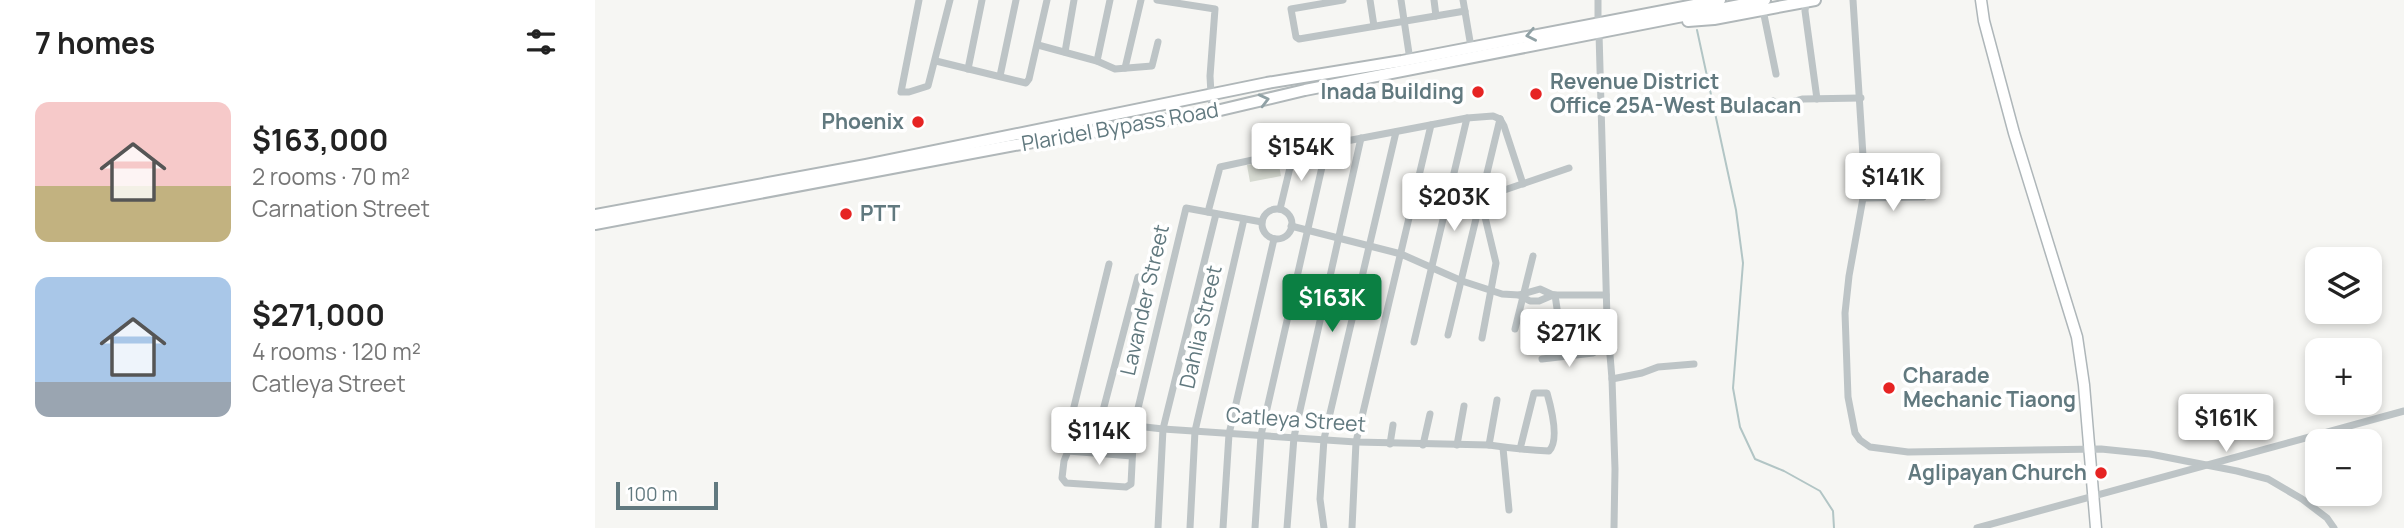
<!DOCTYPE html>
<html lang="en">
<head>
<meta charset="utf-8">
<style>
	body { margin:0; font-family:Manrope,sans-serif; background:#f6f6f6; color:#222; height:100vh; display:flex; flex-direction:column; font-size:26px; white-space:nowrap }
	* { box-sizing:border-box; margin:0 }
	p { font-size:23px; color:#767676 }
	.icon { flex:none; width:38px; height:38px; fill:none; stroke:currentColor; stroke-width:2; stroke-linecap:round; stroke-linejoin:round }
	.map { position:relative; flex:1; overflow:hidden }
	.sheet { display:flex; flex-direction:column; background:#fff; width:595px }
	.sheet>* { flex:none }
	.tools { position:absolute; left:1710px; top:247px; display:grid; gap:14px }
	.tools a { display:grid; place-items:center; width:77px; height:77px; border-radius:14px; background:#fff; box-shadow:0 4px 10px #0003; font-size:35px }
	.scale { position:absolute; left:21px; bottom:18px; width:102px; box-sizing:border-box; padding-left:7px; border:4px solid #61797f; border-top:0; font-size:19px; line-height:24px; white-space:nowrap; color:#61797f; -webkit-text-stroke:5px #fff; paint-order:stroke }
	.price { position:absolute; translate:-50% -60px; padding:0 16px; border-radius:7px; background:#fff; color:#222; font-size:23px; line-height:46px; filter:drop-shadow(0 2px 4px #0008) }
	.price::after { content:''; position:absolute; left:50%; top:42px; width:21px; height:16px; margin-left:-10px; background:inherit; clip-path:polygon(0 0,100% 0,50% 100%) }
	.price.selected { background:#0b8043; color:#fff }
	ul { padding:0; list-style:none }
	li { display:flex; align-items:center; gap:21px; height:175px; padding:0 35px }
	li span { display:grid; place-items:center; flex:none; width:196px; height:140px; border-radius:14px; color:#555 }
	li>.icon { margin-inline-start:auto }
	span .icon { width:84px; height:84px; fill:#fffc; stroke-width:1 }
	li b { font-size:30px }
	h2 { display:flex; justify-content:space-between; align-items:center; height:84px; padding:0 35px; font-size:30px }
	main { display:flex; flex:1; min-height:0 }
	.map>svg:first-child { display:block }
	.park { fill:#d7dbd2 }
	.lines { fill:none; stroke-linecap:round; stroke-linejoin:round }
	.stream { stroke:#b2c5c5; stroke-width:2 }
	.major-casing { stroke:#aeb6b9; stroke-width:13 }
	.highway-casing { stroke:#b0b7b9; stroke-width:14 }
	.minor { stroke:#bdc4c6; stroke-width:7 }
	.major { stroke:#fff; stroke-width:10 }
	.highway { stroke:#fff; stroke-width:10 }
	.oneway { stroke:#90a1a5 }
	.poi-dot { fill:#e62423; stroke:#fff; stroke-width:2.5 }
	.labels { text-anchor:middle; stroke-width:7; stroke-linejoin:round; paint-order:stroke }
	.poi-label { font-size:21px; font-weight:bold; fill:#61797f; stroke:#fff; text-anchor:start }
	.street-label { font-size:21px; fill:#61797f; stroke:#fff }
</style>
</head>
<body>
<main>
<section class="sheet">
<h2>7 homes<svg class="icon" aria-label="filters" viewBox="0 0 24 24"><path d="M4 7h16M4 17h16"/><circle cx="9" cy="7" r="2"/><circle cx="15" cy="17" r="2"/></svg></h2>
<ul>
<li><span style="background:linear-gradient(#f6c9c9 60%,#c2b280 0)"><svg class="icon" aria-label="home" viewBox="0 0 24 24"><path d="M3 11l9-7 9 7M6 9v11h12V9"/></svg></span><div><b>$163,000</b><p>2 rooms · 70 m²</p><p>Carnation Street</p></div></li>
<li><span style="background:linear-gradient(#a9c7e8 75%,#9aa5b1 0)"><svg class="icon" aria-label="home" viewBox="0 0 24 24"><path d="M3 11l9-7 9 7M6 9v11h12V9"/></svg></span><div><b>$271,000</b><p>4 rooms · 120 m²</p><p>Catleya Street</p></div></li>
</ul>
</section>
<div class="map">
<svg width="1809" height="528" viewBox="0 0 1809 528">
	<rect width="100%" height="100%" fill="#f6f6f3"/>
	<polygon class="park" points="683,159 686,176 655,182 652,165"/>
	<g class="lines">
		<polyline class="stream" points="1102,30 1141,210 1148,263 1138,388 1145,427 1160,459 1189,471 1225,491 1238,511 1239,528"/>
		<g class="major-casing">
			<polyline id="major" points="1386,0 1389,21 1419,133 1482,337 1489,385 1501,528"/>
		</g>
		<g class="highway-casing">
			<g id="highway">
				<polyline points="1093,21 1119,19 1220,0"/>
				<polyline points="0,215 271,165 672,83 807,61 1125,0"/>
				<polyline points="0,224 414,146 617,112 710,90 1170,0"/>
			</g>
		</g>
		<g class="minor">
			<polyline points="324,0 306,92 314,92 333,86 355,0"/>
			<polyline points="562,0 620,9 615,76 617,112"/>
			<polyline points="748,0 696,9 701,37 704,39 870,11"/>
			<polyline points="775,0 779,26"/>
			<polyline points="806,0 815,60"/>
			<polyline points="839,0 841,16"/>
			<polyline points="868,0 876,47"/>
			<polyline points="1003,0 1003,23"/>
			<polyline points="1258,0 1270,187 1254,276 1250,313 1253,397 1260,433 1265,440 1275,447 1313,452 1506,449 1555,454 1642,471 1673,479 1707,499 1732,518 1739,528"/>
			<polyline points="1211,2 1210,11 1222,99"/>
			<polyline points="1168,10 1181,74"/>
			<polyline points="1004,33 1012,319 1017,379 1020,469 1019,528"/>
			<polyline points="443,45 502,61 520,69 557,66 563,42"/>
			<polyline points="470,52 479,0"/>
			<polyline points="341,61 431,83 434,79 452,0"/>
			<polyline points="502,61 515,0"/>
			<polyline points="530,68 546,0"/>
			<polyline points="373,69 387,0"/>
			<polyline points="405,76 421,0"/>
			<polyline points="1178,101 1182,106 1208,99 1266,98"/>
			<polyline points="905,119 909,126 928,184"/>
			<polyline points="886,198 974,168"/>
			<polyline points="1269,198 1328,197"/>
			<polyline points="884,204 890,217 901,263 887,338"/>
			<polyline points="685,209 699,151"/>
			<circle cx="682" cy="224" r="15"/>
			<polyline points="613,212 625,167 699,151 872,118 898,116 905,119"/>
			<polyline points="696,226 806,254 867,281 907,294 924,295 935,301 944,301 958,295"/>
			<polyline points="514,264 475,423 473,451 469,461 467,478 471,483 531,487 536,484 539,425 591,208 667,222"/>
			<polyline points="924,295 945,289 958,295 1011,295"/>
			<polyline points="960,295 969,356"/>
			<polyline points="920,329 938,256"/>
			<polyline points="853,335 905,119"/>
			<polyline points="819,342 872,118"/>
			<polyline points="947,359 998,353"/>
			<polyline points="1017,379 1047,373 1063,367 1099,364"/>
			<polyline points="505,422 543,277"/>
			<path d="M475 423 505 422 568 429 761 442 894 445C914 448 934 450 954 451 965 440 956 407 952 393H939L925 449"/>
			<polyline points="795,444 798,425"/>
			<polyline points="828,445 835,414"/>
			<polyline points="862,445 869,406"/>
			<polyline points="894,445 902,400"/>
			<polyline points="908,448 914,510"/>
			<polyline points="473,451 537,456"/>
			<polyline points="563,528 568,429 621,214"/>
			<polyline points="595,528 600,431 649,219"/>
			<polyline points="628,528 634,434 679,239"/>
			<polyline points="660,528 666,435 732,145"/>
			<polyline points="692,528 699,437 766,138"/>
			<polyline points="729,528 725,499 729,439 801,132"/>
			<polyline points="757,528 761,442 836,125"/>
			<polyline points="1382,528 1809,411"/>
		</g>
		<use href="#major" class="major"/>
		<use href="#highway" class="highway"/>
	</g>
	<defs><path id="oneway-chevron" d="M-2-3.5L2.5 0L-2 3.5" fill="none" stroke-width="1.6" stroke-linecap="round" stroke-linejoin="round" transform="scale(1.75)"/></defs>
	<g class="oneway">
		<use href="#oneway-chevron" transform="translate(936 35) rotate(169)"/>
		<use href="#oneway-chevron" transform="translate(669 100) rotate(-14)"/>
	</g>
	<g class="poi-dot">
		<circle cx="883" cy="92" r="7"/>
		<circle cx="941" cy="94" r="7"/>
		<circle cx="323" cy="122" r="7"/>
		<circle cx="251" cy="214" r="7"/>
		<circle cx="1294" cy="388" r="7"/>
		<circle cx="1506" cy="473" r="7"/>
	</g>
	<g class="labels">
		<g class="poi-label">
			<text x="955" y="89">Revenue District<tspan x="955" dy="24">Office 25A-West Bulacan</tspan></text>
			<text x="869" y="99" text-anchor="end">Inada Building</text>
			<text x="309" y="129" text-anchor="end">Phoenix</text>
			<text x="265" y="221">PTT</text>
			<text x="1308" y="383">Charade<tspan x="1308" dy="24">Mechanic Tiaong</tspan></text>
			<text x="1492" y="480" text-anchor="end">Aglipayan Church</text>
		</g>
		<g class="street-label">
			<text transform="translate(525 127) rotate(-10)" y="7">Plaridel Bypass Road</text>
			<text transform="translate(550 300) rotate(-77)" y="7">Lavander Street</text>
			<text transform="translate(606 327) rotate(-77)" y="7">Dahlia Street</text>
			<text transform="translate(701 420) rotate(4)" y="7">Catleya Street</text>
		</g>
	</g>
</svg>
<div class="tools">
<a><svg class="icon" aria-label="layers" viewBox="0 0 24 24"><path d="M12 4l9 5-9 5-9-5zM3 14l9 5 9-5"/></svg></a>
<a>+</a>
<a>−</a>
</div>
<div class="scale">100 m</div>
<b class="price" style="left:706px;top:183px">$154K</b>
<b class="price" style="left:1298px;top:213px">$141K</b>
<b class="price" style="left:859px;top:233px">$203K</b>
<b class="price selected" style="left:737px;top:334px">$163K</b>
<b class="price" style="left:974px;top:369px">$271K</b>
<b class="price" style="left:1631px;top:454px">$161K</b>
<b class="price" style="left:504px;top:467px">$114K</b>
</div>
</main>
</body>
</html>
